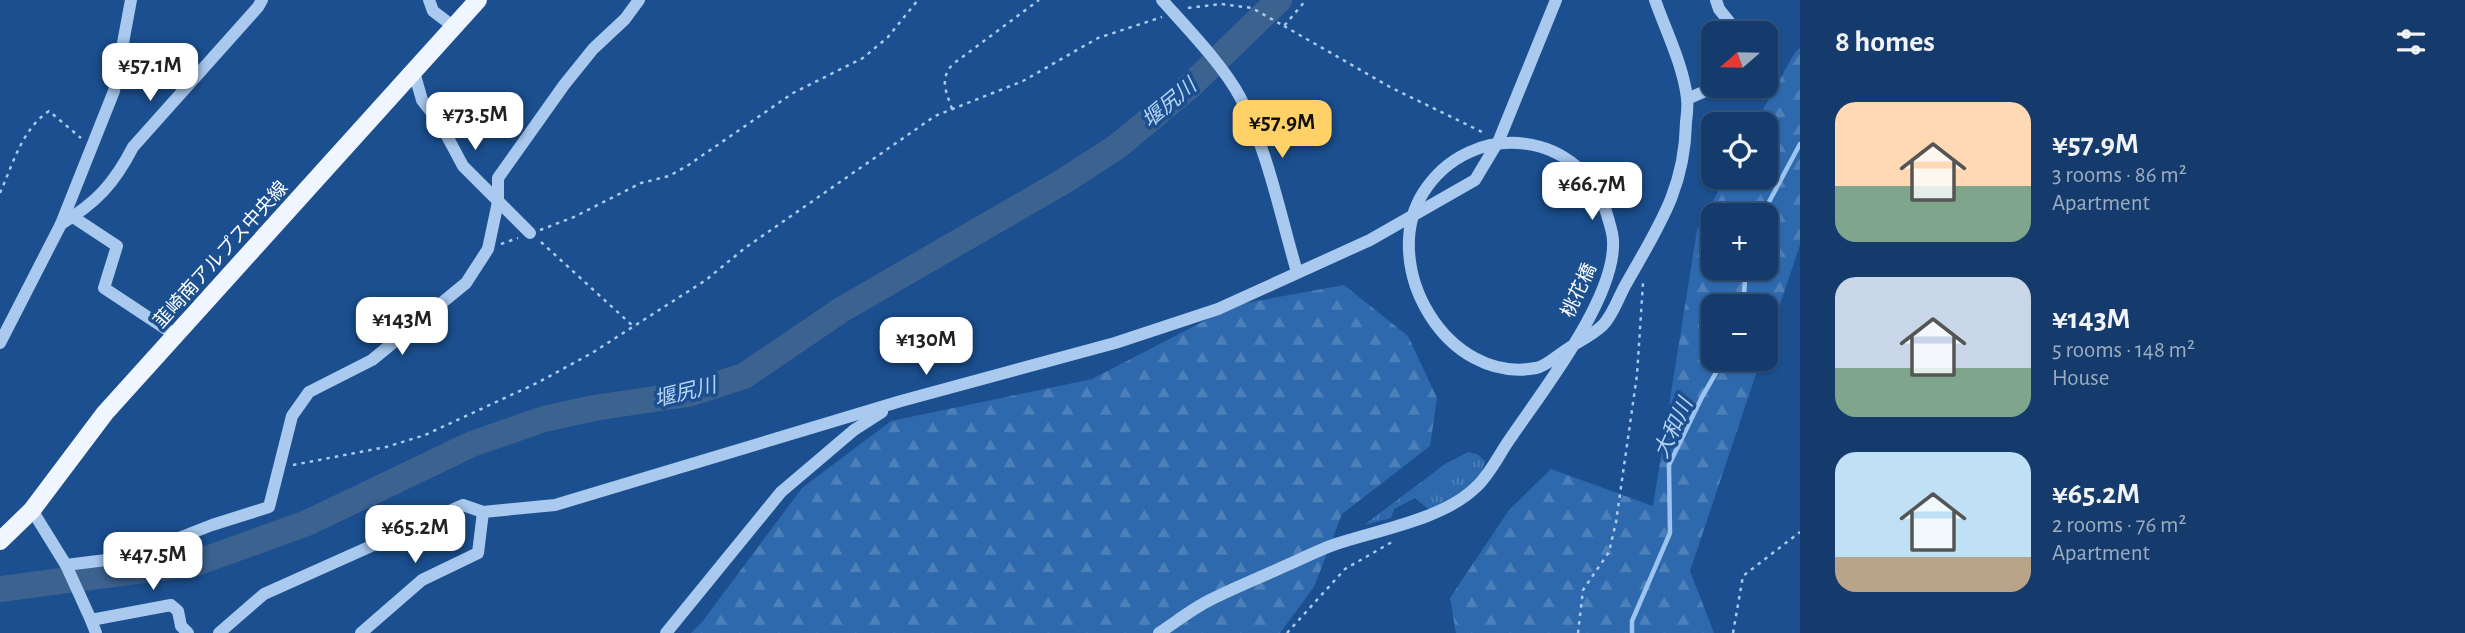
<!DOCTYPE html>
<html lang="en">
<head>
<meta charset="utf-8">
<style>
	body { margin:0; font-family:"Alegreya Sans","Noto Sans JP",sans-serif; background:#214673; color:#f1f3f6; height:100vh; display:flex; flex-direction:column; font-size:26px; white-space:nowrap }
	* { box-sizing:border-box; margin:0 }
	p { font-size:23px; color:#9dadc1 }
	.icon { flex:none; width:38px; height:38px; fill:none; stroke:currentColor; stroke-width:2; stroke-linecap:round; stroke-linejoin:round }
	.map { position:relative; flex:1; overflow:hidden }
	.drawer { display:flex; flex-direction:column; background:#143b6b; width:665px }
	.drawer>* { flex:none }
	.needle { width:46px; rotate:250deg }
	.buttons { position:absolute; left:1701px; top:21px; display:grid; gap:14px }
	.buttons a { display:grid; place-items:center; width:77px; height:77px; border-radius:14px; background:#143b6b; box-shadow:0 2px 5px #0004,0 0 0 2px #33557e; font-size:35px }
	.price { position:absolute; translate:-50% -60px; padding:0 16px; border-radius:14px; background:#fff; color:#222; font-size:23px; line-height:46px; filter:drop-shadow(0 2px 4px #0008) }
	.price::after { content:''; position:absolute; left:50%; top:42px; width:21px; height:16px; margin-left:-10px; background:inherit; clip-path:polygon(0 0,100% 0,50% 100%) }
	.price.active { background:#ffd166; color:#111 }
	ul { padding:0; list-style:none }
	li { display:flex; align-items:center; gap:21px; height:175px; padding:0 35px }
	li span { display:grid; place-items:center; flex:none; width:196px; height:140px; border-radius:21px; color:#555 }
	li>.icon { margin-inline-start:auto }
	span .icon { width:84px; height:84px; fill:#fffc; stroke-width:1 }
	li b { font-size:30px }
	h2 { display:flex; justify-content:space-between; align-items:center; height:84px; padding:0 35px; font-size:30px }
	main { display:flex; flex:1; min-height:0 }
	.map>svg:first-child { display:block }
	.grass { fill:url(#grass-tufts) }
	.forest { fill:url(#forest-firs); fill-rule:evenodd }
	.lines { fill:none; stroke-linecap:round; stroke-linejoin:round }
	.stream { stroke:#9cc4f0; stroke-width:4.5 }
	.river { stroke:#3c6290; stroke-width:26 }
	.path { stroke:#a9c9ee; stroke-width:2.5; stroke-dasharray:3.5 5; stroke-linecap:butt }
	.minor { stroke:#a9c9ee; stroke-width:12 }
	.major { stroke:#f0f6ff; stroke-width:18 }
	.labels { text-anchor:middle; stroke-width:7; stroke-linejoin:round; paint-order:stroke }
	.street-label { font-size:19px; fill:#fff; stroke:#1b4f8f }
	.water-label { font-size:21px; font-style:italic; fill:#b5d3f5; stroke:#1b4f8f }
</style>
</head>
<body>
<main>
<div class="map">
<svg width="1800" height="633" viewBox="0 0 1800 633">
	<defs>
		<pattern id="grass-tufts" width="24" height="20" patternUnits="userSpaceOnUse" patternTransform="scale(1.75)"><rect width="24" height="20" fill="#2e69ad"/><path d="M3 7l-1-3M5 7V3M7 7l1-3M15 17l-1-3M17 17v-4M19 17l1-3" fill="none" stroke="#4d80b9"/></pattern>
		<pattern id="forest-firs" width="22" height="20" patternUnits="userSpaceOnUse" patternTransform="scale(1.75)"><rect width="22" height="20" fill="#2e69ad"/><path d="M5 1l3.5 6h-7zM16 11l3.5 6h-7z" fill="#4d80b9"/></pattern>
	</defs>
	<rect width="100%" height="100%" fill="#1b4f8f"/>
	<polygon class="grass" points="1468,452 1477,454 1485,461 1476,488 1433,513 1415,498 1394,509 1391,518 1364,525 1445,464"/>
	<g class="forest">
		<path d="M1800 47V245L1766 346V306H1713V359H1761L1690 571 1714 633H1456L1450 598 1509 510 1551 469 1653 506 1697 230 1726 177H1766V124H1755L1794 54ZM1713 215H1766V268H1713Z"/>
		<polygon points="1344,285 1408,336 1437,398 1430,446 1342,514 1314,587 1280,633 691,633 702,622 802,488 891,421 1092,379 1235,305"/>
	</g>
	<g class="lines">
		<g class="stream">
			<polyline points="1762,215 1800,144"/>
			<polyline points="1743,306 1746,268"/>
			<polyline points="1632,633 1632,621 1670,533 1669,465 1702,397 1724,359"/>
		</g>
		<polyline class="river" points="0,589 196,563 307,523 472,444 544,419 594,408 688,394 744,376 841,310 1064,181 1118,146 1191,85 1279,0"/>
		<g class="path">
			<polyline points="1188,8 1221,4 1252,8 1284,26 1306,0"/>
			<polyline points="1284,26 1390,87 1484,133"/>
			<path d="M952 109C946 91 939 79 953 64L1039 0"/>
			<path d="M0 193C13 164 22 129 49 111L81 138"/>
			<polyline points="540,230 574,217 641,183 669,176 687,166 793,93 863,58 888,37 918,0"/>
			<polyline points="541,242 634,327"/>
			<polyline points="501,244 518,238"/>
			<polyline points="293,465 386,447 425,435 537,383 592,353 706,280 745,248 935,116 1023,81 1098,38 1162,17"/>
			<polyline points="1287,633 1345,569 1392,542"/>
			<polyline points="1578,633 1583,590 1609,552 1616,522 1637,375 1643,283"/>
			<polyline points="1733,633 1743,576 1800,532"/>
		</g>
		<g class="minor">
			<polyline points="429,0 433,11 454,27"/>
			<path d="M1162 0C1187 28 1223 65 1240 97 1268 151 1280 214 1297 272"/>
			<polyline points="1716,0 1719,9 1738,33"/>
			<polyline points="414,72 422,100 440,123 463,166 530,233"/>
			<polyline points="1687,99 1717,86"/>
			<polyline points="73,217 117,246 104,288 175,335"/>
			<path d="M61 224C96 203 114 184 133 147L258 7 262 0"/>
			<polyline points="0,343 61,224 114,91 131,0"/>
			<polyline points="32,510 66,565 91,620 171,605 178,611 181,626 188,633"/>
			<polyline points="66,565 130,557 212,525 269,507 292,416 309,392 372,360 466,283 488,249 498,202 498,178 564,85 593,49 625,19 639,0"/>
			<polyline points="91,620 96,633"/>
			<polyline points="219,633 264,594 463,505 483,512 555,505 901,401 1115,343 1218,309 1370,240 1475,180 1499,140 1556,0"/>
			<polyline points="361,633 422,580 478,553 483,512"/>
			<polyline points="666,633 781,492 854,430 882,412"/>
			<path d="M1159 633C1176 622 1193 608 1212 599 1236 587 1261 577 1285 566 1302 559 1318 550 1336 544 1378 530 1443 519 1475 488 1490 475 1500 452 1512 436 1544 389 1616 297 1613 241 1613 234 1610 225 1608 218 1584 129 1471 117 1423 193 1378 266 1447 385 1536 368 1546 366 1555 357 1563 352 1575 343 1592 336 1603 325 1613 315 1619 296 1626 284 1658 227 1685 189 1686 122 1687 114 1688 106 1687 98 1683 65 1666 31 1655 0"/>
		</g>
		<polyline class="major" points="0,541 32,510 105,413 478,0"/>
	</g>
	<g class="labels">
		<g class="street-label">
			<text transform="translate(220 254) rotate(-48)" y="7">韮崎南アルプス中央線</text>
			<text transform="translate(1578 290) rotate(-65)" y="7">桃花橋</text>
		</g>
		<g class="water-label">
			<text transform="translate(1169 103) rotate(-40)" y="7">堰尻川</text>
			<text transform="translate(685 392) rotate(-14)" y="7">堰尻川</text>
			<text transform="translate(1673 428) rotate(-65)" y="7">大和川</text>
		</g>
	</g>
</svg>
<div class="buttons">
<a><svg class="needle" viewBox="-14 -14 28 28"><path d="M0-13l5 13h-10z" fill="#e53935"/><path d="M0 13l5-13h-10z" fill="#9dadc1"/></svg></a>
<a><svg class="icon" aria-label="locate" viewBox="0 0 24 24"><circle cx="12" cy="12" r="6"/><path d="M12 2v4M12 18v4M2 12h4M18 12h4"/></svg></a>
<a>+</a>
<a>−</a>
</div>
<b class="price" style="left:150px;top:103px">¥57.1M</b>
<b class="price" style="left:475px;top:152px">¥73.5M</b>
<b class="price active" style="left:1282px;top:160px">¥57.9M</b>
<b class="price" style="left:1592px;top:222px">¥66.7M</b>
<b class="price" style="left:402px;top:357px">¥143M</b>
<b class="price" style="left:926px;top:377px">¥130M</b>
<b class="price" style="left:415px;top:565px">¥65.2M</b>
<b class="price" style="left:153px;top:592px">¥47.5M</b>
</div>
<section class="drawer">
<h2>8 homes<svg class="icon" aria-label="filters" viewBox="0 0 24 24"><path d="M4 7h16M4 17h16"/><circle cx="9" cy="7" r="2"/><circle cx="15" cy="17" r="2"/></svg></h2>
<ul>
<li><span style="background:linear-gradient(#ffd9b3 60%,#7fa58c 0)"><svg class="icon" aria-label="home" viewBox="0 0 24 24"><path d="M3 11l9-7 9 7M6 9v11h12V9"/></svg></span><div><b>¥57.9M</b><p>3 rooms · 86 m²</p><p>Apartment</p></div></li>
<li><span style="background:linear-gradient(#c9d6e8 65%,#7fa58c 0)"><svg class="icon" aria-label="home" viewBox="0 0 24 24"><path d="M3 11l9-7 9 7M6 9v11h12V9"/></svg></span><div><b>¥143M</b><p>5 rooms · 148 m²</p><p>House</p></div></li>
<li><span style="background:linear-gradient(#bfe0f5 75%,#b9a48a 0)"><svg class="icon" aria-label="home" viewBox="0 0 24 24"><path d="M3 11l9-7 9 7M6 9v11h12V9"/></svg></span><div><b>¥65.2M</b><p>2 rooms · 76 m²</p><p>Apartment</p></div></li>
</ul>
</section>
</main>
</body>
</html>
